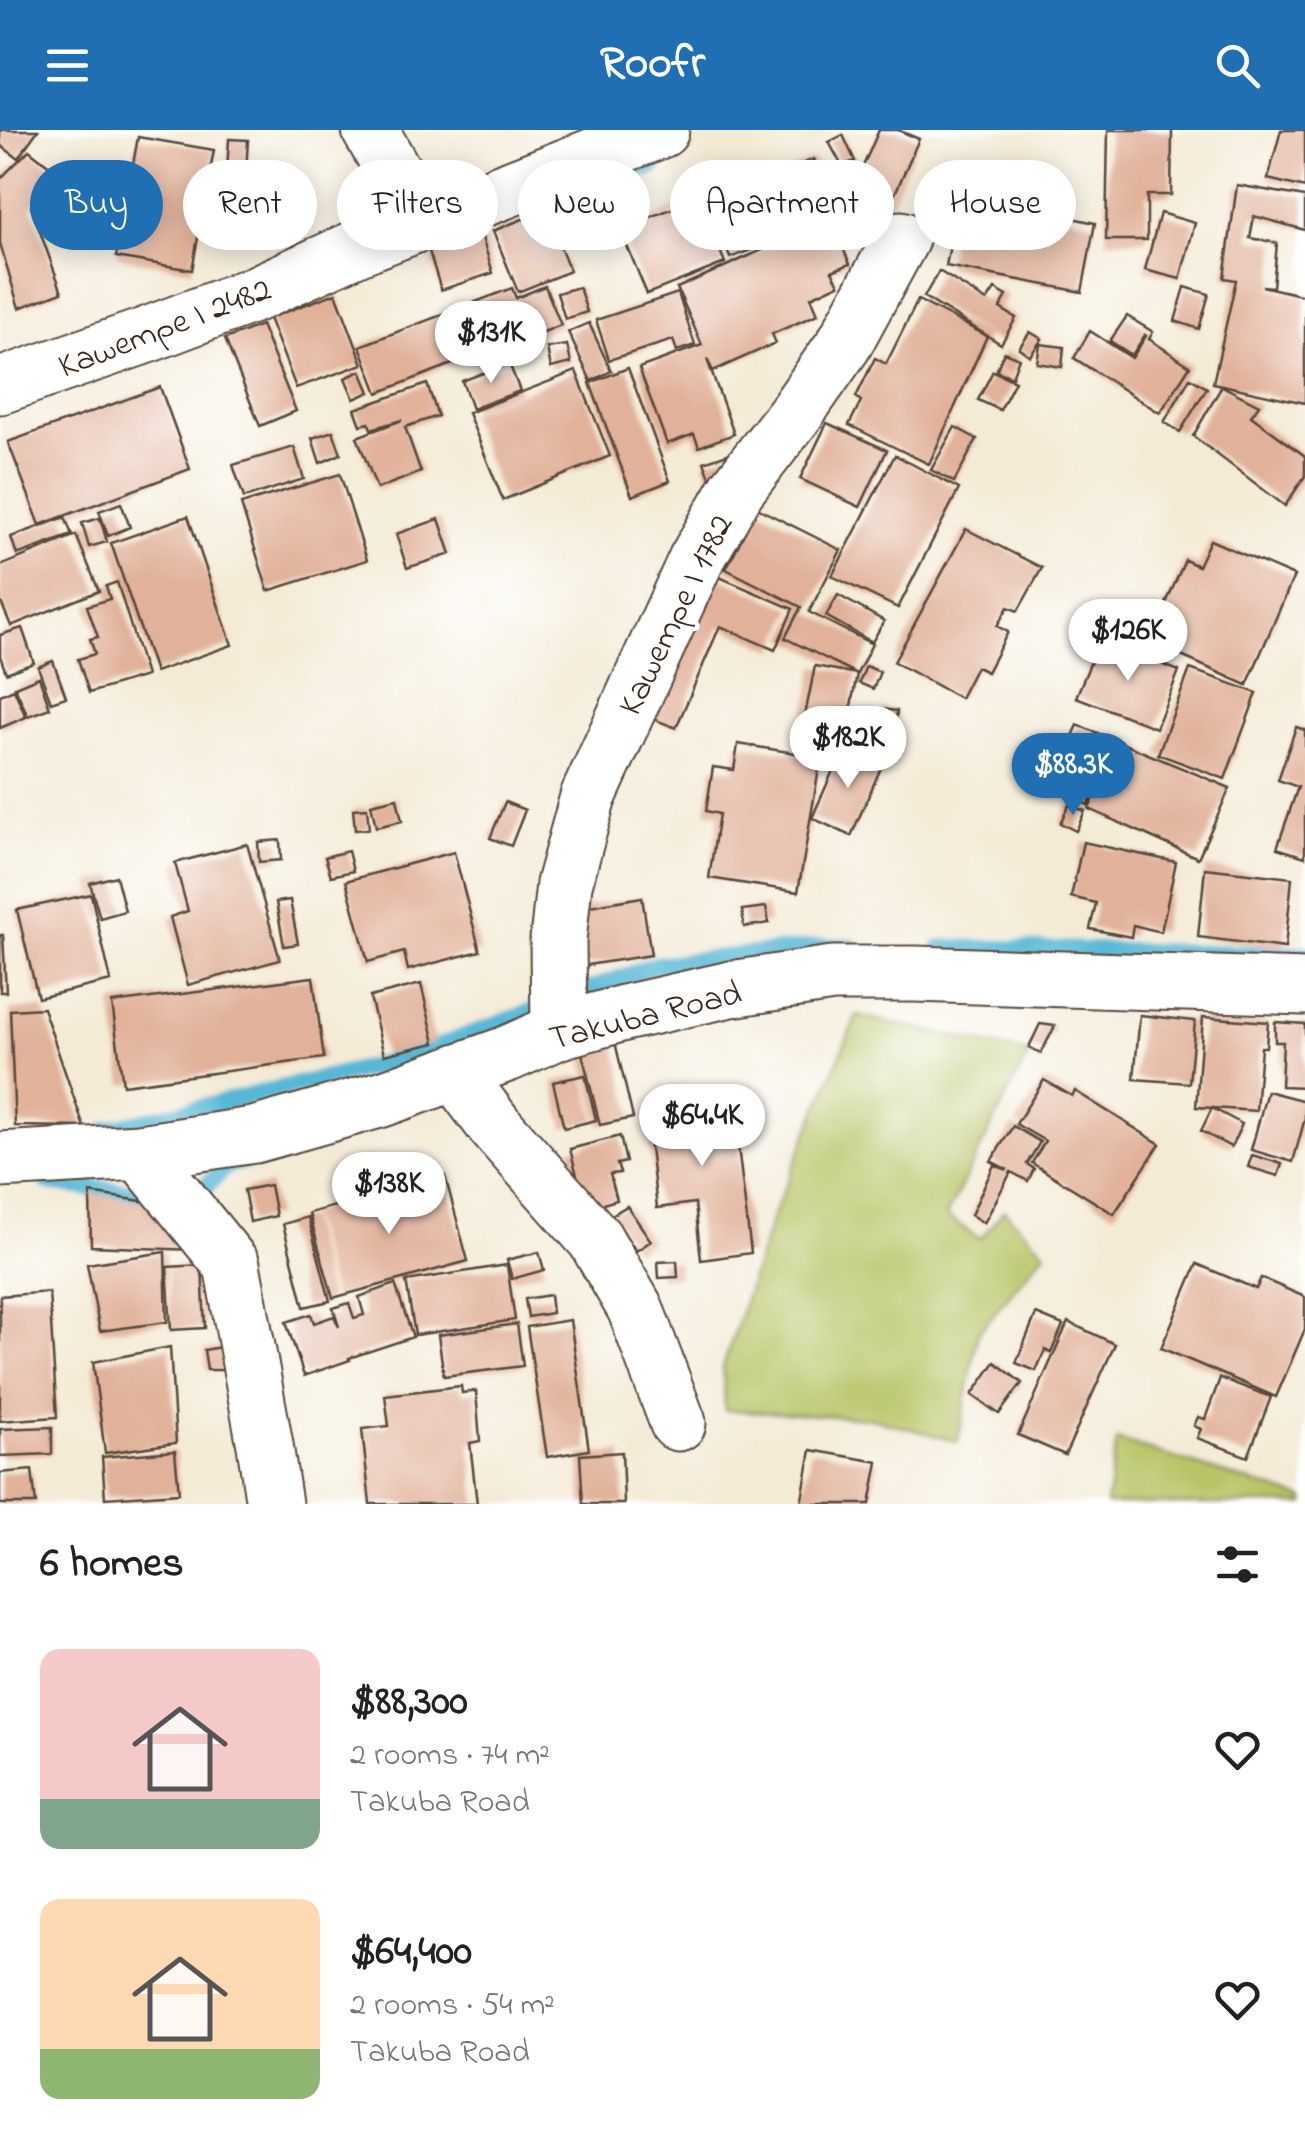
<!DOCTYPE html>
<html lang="en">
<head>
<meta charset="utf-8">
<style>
	body { margin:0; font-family:"Indie Flower",sans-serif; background:#f6f6f6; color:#222; height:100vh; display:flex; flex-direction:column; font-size:38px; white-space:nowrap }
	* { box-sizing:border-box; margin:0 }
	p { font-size:32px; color:#767676 }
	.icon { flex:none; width:55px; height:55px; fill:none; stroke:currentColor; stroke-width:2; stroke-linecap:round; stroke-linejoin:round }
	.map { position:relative; height:1374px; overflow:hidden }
	.sheet { display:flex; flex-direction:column; background:#fff; flex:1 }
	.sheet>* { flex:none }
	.hud { position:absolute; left:30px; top:30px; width:1245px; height:90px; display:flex; gap:20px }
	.price { position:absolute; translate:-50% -85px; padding:0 22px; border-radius:35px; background:#fff; color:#222; font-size:32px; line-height:65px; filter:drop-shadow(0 2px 5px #0008) }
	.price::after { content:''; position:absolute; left:50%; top:60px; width:30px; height:22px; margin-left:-15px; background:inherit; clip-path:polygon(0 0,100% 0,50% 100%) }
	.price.current { background:#1f6fb2; color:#fff }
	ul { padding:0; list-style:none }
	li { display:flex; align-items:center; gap:30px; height:250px; padding:0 40px }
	li span { display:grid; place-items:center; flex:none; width:280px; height:200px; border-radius:20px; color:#555 }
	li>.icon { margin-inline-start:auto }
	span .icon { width:120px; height:120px; fill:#fffc; stroke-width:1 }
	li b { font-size:42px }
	h2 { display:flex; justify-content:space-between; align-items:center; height:120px; padding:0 40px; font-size:42px }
	.tag { padding:0 35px; border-radius:45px; background:#fff; box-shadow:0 5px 25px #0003; font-size:35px; line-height:90px }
	.tag.current { background:#1f6fb2; color:#fff }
	header { display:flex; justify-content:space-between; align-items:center; height:130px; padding:0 40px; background:#1f6fb2; color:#fff; font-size:45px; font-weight:700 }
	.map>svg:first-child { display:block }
	.green { fill:#b8c466; stroke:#7a7742; stroke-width:2.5 }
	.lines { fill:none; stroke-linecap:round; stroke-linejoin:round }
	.stream { stroke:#56b8d5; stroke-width:18 }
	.building { fill:#e1b199 }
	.street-casing { stroke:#57473a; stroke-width:59 }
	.street { stroke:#fff; stroke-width:55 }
	.labels { text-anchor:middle; stroke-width:9; stroke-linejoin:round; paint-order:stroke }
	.street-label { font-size:35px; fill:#3b2a1e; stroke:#fff }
</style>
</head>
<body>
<header><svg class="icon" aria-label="menu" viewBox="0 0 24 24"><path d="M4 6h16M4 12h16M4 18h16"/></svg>Roofr<svg class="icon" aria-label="search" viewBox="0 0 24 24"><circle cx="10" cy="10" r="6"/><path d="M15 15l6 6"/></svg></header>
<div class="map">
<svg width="1305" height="1374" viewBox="0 0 1305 1374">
	<rect width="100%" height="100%" fill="#fff"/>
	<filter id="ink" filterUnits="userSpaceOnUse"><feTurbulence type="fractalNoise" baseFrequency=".01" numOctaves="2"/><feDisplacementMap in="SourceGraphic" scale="20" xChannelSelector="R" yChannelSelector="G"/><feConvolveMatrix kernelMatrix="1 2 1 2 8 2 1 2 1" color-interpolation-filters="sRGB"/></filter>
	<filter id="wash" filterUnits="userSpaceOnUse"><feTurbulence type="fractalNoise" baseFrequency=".0048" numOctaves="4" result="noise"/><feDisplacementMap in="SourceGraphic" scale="40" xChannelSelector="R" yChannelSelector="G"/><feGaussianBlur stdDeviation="2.25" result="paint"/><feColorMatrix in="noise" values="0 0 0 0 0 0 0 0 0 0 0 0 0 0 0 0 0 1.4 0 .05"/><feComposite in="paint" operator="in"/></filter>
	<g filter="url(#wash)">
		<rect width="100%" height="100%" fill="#f4ebd7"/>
		<g class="green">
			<polygon points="857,885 1029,923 946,1086 980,1109 1004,1080 1045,1122 978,1203 958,1312 871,1288 725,1280 723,1237 771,1090"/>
			<polygon points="1117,1310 1305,1369 1305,1374 1106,1374"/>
		</g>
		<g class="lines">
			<g class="stream">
				<polyline points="572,63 653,36"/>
				<polyline points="941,818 1305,825"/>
				<polyline points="107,1000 407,929 656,835 826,817 850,817"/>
				<polyline points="48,1052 168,1068 203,1059 227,1035 245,1030"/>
			</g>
		</g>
		<g id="blocks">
			<g class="building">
				<polygon points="0,0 38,0 18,28 0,15"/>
				<polygon points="879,0 898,0 919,9 879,100 842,84"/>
				<polygon points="1108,0 1172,0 1171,65 1147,65 1147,110 1106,110"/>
				<polygon points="1281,0 1305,0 1305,58 1268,49"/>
				<polygon points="843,5 855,31 842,36 829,12"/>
				<polygon points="138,7 214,20 192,140 116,127"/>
				<polygon points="229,9 248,10 246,42 227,41"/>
				<polygon points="29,20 61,45 31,77 62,162 19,178 0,113 0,49"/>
				<polygon points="814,29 838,86 830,89 850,134 832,141 839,154 811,167 818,184 772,204 776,213 713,241 707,229 734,304 699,317 694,304 667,314 639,238 702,215 677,158 825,92 730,128 708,70"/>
				<polygon points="993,44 1045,54 1043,68 1071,72 1068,87 1095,93 1082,162 946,136 962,52 990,57"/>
				<polygon points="1237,55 1305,67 1305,100 1254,86 1250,108 1277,113 1273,157 1262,156 1305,166 1305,273 1213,253 1236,150 1224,148"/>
				<polygon points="699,68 725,133 647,164 620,99"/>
				<polygon points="545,80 570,141 518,162 493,101"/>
				<polygon points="1160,83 1195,93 1180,149 1145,140"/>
				<polygon points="481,104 493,143 441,160 429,121"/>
				<polygon points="939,141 987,171 995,159 1007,166 1000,178 1016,188 1001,214 924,167"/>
				<polygon points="545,156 561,195 491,223 484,207 488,220 378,263 360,216 512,158 516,168"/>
				<polygon points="579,157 587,182 565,189 557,163"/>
				<polygon points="1185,157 1209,164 1199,199 1175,191"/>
				<polygon points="336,163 363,234 296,258 269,188"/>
				<polygon points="678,163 695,215 677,221 673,210 609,230 596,190"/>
				<polygon points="918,170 987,206 929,334 849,295 861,271 856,267 875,228 886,234"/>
				<polygon points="1127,186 1153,202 1149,209 1190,236 1160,283 1074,228 1090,201 1132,228 1146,206 1145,205 1132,225 1110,211"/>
				<polygon points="589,193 611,241 591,251 568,202"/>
				<polygon points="261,195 296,281 260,296 225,209"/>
				<polygon points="1030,202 1042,209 1030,226 1019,218"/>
				<polygon points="1040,214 1064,217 1062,237 1037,233"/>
				<polygon points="567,215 571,233 551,238 547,218"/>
				<polygon points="1004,222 1019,228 1012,247 996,241"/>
				<polygon points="509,233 520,261 472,279 462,251"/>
				<polygon points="628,238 670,351 632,366 590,253"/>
				<polygon points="361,241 370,262 354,269 345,248"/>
				<polygon points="576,241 610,326 503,370 468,283"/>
				<polygon points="993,241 1015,251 1000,280 978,270"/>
				<polygon points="1190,248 1207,258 1180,302 1164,292"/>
				<polygon points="427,254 438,286 405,297 421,342 377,359 357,307 402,290 371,299 369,293 361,295 355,279"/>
				<polygon points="1222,256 1259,275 1251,286 1305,326 1305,346 1285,376 1193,306"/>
				<polygon points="160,257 190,339 40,395 8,312"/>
				<polygon points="827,293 887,320 860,377 800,349"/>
				<polygon points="955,297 977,309 954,352 931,340"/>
				<polygon points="333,301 341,324 320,333 312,308"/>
				<polygon points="294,317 304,349 244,368 233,335"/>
				<polygon points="733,322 711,350 704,332"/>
				<polygon points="895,325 959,359 898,478 832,446"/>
				<polygon points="340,344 367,430 268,461 241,374"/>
				<polygon points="121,373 130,397 108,406 99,381"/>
				<polygon points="757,378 841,420 809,482 872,514 857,544 844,613 801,605 815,536 857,544 785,508 801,477 726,439"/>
				<polygon points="188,386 232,515 155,542 111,413"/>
				<polygon points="65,387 72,405 17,425 11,407"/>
				<polygon points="100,388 107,412 89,417 82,393"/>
				<polygon points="439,389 451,424 407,438 396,404"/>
				<polygon points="966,399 1042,438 1018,481 1008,477 997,496 1008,502 987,542 976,537 960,568 894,532"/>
				<polygon points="76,405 99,461 11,496 0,470 0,436"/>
				<polygon points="1210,410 1294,446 1247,555 1161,517 1176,483 1164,478 1185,430 1198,436"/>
				<polygon points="701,439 793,479 775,520 720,496 676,598 638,583"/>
				<polygon points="117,452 146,546 89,563 78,529 95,524 90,509 98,507 87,476 110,469 106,456"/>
				<polygon points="838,465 884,491 872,512 826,486"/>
				<polygon points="22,498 34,533 6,543 0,526 0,505"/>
				<polygon points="1100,510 1179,541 1156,598 1076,567"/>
				<polygon points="53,531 66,567 51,572 38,537"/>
				<polygon points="866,536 880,542 873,559 859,553"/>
				<polygon points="1190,539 1257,563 1225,649 1158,624"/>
				<polygon points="39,547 50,578 28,586 15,557"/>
				<polygon points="14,559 26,587 0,598 0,565"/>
				<polygon points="882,579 897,581 895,600 879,598"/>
				<polygon points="1078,595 1230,658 1198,728 1089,679 1098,658 1057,641"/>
				<polygon points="868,597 896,604 890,624 863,617"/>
				<polygon points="1296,597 1305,600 1305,727 1277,718 1298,657 1278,650"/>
				<polygon points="738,614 821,627 798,762 709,748 719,684 706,681 713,637 734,640"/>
				<polygon points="844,616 883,633 851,706 812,688"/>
				<polygon points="1065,646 1095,663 1088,675 1058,658"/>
				<polygon points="397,668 402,691 376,697 371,674"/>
				<polygon points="505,672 525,680 511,716 490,708"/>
				<polygon points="1069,675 1085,681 1076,701 1060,693"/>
				<polygon points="367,678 369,699 355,700 353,679"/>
				<polygon points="280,710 281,730 259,732 258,712"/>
				<polygon points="1083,712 1176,732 1161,802 1133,795 1131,807 1090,799 1096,773 1071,767"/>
				<polygon points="247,714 280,830 188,855 170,787 188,781 175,733"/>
				<polygon points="348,721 353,741 331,746 325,727"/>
				<polygon points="454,722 480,821 408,840 404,822 368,832 346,751"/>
				<polygon points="1205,738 1292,748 1285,818 1198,807"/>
				<polygon points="116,746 125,781 100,788 90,753"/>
				<polygon points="91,764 111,851 38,868 17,780"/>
				<polygon points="642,767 651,825 581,836 572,779"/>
				<polygon points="290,770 298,814 284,816 276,772"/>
				<polygon points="766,777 769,793 744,797 742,780"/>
				<polygon points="0,805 3,805 6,862 0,862"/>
				<polygon points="313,847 324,928 123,955 112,873"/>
				<polygon points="421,854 435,913 384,925 370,867"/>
				<polygon points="43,878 84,997 15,996 10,880"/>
				<polygon points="1140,885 1195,891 1189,953 1134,949"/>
				<polygon points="1203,887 1268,892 1266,917 1261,917 1256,981 1212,978 1242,994 1231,1017 1201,1001 1212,978 1196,977"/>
				<polygon points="1275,892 1305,894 1305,957 1281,956 1283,912 1275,912"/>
				<polygon points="1040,894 1055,896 1041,923 1029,917"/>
				<polygon points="615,912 633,988 600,995 581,919"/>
				<polygon points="585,945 596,990 564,998 553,952"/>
				<polygon points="1044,950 1072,966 1075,961 1160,1014 1114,1084 1032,1033 1045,1011 1016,994"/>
				<polygon points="731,959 751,1123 701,1130 695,1073 657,1078 646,982 676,978 675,966"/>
				<polygon points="1267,961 1305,971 1305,988 1293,1032 1251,1020"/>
				<polygon points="1013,996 1040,1012 1027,1034 1034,1039 1028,1051 1011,1042 984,1093 971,1085 994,1035 1008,1040 991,1031"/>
				<polygon points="620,1006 626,1032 617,1034 620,1043 610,1044 617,1070 586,1079 570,1019"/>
				<polygon points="1252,1025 1282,1034 1278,1046 1248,1037"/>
				<polygon points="445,1046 468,1131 333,1168 309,1083"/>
				<polygon points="270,1055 276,1086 250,1092 244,1060"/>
				<polygon points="90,1063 167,1075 193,1120 91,1116"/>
				<polygon points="627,1076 651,1111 636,1121 612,1085"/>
				<polygon points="308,1087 330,1171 304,1177 283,1094"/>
				<polygon points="165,1122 167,1192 100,1201 87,1134"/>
				<polygon points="539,1122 544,1140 512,1149 507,1130"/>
				<polygon points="677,1131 678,1147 659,1148 658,1132"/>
				<polygon points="1197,1134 1256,1159 1261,1148 1305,1167 1305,1199 1276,1267 1161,1218"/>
				<polygon points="202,1135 205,1198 171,1200 167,1137"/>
				<polygon points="507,1135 515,1190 415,1205 406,1151"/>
				<polygon points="395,1154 413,1207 349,1228 350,1230 304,1246 286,1192 311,1184 314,1193 334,1186 339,1197 333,1178 349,1173 354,1188 364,1185 359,1167"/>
				<polygon points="49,1162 57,1287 0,1291 0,1166"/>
				<polygon points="550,1165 552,1183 528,1187 525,1169"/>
				<polygon points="1036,1184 1063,1195 1051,1223 1045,1220 1036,1241 1016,1233"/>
				<polygon points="570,1190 589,1320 547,1327 527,1197"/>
				<polygon points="1068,1192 1115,1214 1065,1325 1018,1305"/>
				<polygon points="517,1194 523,1236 444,1246 438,1205"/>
				<polygon points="170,1217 176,1313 105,1323 93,1232"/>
				<polygon points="221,1217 224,1240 207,1240 204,1220"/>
				<polygon points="995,1232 1022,1253 999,1284 972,1265"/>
				<polygon points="1220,1248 1271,1267 1248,1327 1197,1308 1201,1299 1194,1296 1198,1287 1205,1289"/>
				<polygon points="461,1256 462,1263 476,1261 480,1311 470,1313 477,1374 370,1374 362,1299 389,1296 385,1265"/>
				<polygon points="52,1297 52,1324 0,1326 0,1299"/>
				<polygon points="811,1320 878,1332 870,1374 801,1374"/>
				<polygon points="175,1321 179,1363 105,1368 102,1327"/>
				<polygon points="622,1322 624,1374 583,1374 580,1325"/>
				<polygon points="32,1340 36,1374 0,1374 0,1343"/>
			</g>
		</g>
	</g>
	<g filter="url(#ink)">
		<use href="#blocks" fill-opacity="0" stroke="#57473a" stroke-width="2.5"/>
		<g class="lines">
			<g class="street-casing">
				<g id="street">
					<polyline points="370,0 422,92"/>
					<polyline points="0,256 147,205 255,164 361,116 661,0"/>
					<polyline points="559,901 558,810 564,754 588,667 696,430 737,359 795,284 844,214 901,109"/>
					<polyline points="459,941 470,963 495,996 595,1109 635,1178 678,1293"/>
					<polyline points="140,1022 232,1135 265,1315 274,1374"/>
					<polyline points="0,1030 140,1022 254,1005 382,969 507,924 559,901 624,883 731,859 833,844 915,844 1305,857"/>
				</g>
			</g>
			<use href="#street" class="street"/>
		</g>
	</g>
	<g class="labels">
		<g class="street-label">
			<text transform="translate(164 196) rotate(-21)" y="12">Kawempe I 2482</text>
			<text transform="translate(674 484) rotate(-64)" y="12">Kawempe I 1782</text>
			<text transform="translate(645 884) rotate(-14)" y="12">Takuba Road</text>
		</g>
	</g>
</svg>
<b class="price" style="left:491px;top:256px">$131K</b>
<b class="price" style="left:1128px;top:554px">$126K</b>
<b class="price" style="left:848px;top:661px">$182K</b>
<b class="price current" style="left:1073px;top:688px">$88.3K</b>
<b class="price" style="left:702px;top:1039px">$64.4K</b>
<b class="price" style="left:389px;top:1107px">$138K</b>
<div class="hud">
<a class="tag current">Buy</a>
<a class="tag">Rent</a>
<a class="tag">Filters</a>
<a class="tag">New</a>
<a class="tag">Apartment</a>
<a class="tag">House</a>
</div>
</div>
<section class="sheet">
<h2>6 homes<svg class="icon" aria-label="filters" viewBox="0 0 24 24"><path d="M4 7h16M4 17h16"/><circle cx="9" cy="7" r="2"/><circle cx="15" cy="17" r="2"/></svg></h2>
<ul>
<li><span style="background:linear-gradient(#f6c9c9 75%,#7fa58c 0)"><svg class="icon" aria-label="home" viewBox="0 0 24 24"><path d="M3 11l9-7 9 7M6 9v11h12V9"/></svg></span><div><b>$88,300</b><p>2 rooms · 74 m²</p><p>Takuba Road</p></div><svg class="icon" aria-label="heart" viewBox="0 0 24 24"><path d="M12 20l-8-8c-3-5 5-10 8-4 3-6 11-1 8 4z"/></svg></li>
<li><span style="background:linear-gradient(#ffd9b3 75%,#8fb573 0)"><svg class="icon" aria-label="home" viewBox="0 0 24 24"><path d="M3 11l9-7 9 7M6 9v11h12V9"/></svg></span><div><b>$64,400</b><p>2 rooms · 54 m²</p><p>Takuba Road</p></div><svg class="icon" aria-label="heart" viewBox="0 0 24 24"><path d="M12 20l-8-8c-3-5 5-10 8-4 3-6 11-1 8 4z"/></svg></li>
</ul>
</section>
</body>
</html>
